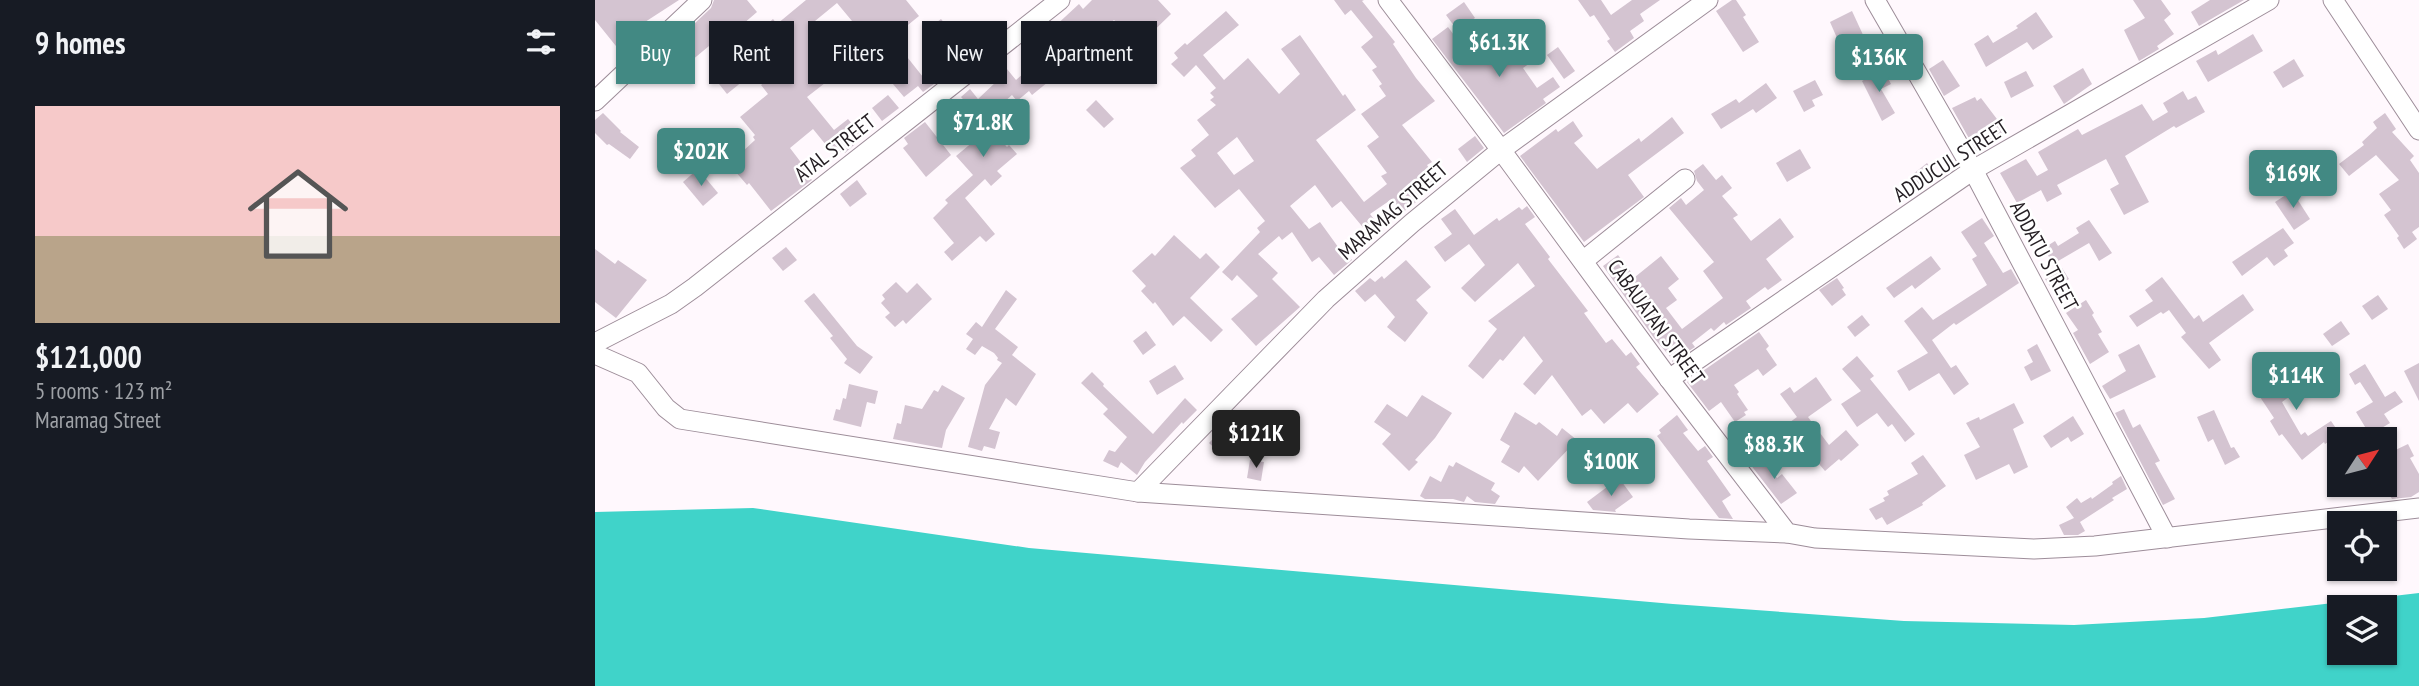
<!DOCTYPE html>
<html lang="en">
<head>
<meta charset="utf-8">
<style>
	body { margin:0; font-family:"PT Sans Narrow",sans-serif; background:#20242c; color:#f1f3f6; height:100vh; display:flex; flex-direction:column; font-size:26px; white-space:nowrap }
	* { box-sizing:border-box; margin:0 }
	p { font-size:23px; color:#9ea1a6 }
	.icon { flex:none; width:38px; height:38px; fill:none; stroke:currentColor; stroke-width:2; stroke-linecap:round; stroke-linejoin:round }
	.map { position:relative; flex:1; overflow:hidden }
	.sheet { display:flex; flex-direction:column; background:#171b24; width:595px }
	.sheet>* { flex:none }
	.guide { position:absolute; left:21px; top:21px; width:665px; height:63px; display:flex; gap:14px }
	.needle { width:46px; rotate:54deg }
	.controls { position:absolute; left:1732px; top:427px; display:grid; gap:14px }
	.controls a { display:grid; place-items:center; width:70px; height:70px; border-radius:0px; background:#171b24; box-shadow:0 2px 5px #0004; font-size:35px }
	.price { position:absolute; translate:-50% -60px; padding:0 16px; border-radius:7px; background:#428983; color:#fff; font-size:23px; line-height:46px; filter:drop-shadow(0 2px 4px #0008) }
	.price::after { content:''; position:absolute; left:50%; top:42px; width:21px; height:16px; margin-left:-10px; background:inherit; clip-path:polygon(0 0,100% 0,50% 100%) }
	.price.selected { background:#222; color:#fff }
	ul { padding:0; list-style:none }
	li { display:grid; align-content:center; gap:14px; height:371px; padding:0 35px }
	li+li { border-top:2px solid #363941 }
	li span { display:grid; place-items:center; height:217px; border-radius:0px; color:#555 }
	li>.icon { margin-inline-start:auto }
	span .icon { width:126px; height:126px; fill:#fffc; stroke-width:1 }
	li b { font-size:30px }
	h2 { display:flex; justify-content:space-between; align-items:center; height:84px; padding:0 35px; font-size:30px }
	.tag { padding:0 24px; border-radius:0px; background:#171b24; box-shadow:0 2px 5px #0004; font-size:24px; line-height:63px }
	.tag.selected { background:#428983; color:#fff }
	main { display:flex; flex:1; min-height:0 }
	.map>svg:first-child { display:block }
	.water { fill:#40d3c9; fill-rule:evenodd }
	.building { fill:#d4c4d1; fill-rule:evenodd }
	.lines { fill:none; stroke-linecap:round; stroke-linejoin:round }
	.minor-casing { stroke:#9d8d99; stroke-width:21 }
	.minor { stroke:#fff; stroke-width:19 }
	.labels { text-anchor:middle; stroke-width:5; stroke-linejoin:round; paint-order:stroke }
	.street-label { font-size:21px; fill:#241e23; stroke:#fff }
</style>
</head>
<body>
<main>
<section class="sheet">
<h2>9 homes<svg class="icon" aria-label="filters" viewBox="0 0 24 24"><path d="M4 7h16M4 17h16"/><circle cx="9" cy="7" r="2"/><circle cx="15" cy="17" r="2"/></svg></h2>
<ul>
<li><span style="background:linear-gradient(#f6c9c9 60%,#b9a48a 0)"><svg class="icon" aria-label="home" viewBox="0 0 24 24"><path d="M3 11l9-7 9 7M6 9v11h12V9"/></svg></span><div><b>$121,000</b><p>5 rooms · 123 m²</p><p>Maramag Street</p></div></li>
</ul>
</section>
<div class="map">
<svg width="1824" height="686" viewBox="0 0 1824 686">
	<rect width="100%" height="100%" fill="#fff8fd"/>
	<path class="water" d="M158 508 434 548 1078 604 1309 621 1479 625 1609 618 1824 593V686H0V512ZM1745 607H1790V653H1745Z"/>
	<g class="building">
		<polygon points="0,0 84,0 33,33 42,44 29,56 0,20"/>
		<polygon points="152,0 162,12 141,30 138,26 72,81 57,64 100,26 99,24 116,8 119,0"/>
		<polygon points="211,0 311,0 324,16 297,38 328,77 331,74 339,84 328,92 323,86 309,97 292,77 297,73 280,51 272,57 257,38 241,51 233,41 257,21 242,3 220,21 222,31 235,46 214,63 230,83 212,97 239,130 253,119 268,137 250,153 248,150 240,156 218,129 195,148 214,173 212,174 217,180 176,211 154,183 152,185 134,164 160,140 158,137 160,135 145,117 173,94 166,85 177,76 160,55 175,43 173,41 178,37 169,27 178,19 182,24"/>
		<polygon points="497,0 563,0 576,14 543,46 519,20 506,32 503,29 467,63 457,52 441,67 430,54 484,4 488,9"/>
		<path d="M739 0H769L767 1 800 42 798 44 821 78 840 101 807 125 837 162 832 165 840 177 837 180 840 183 819 199 821 202 807 213 797 199 775 214 782 223 771 231 746 201 737 208 720 185 695 206 714 229 725 222 746 251 748 249 757 260 739 275 724 257 717 262 697 232 687 240 684 236 663 254 683 273 677 279 705 307 661 346 636 319 663 296 642 275 637 281 627 272 665 232 662 228 670 221 644 189 620 208 585 168 601 156 596 150 614 135 602 120 621 105 615 100 619 97 615 93 621 88 601 65 589 77 576 64 583 58 579 53 590 43 592 45 631 11 644 25 608 55 629 80 653 58 684 94 705 74 686 49 705 35 748 96 750 94 761 110 721 140 769 202 792 184 786 176 792 173 772 146 784 137 766 114 791 96 784 86 787 84 777 70 782 67 766 47 778 37 756 10 750 15ZM642 137 659 161 639 175 622 153Z"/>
		<polygon points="983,0 1006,0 1016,15 1037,0 1065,0 1045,14 1049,21 1035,31 1039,38 1020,52 1012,41 1015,39 999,15 995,17"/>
		<polygon points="1137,0 1141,0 1151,15 1148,17 1164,42 1148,52 1121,11"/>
		<polygon points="1538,0 1566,0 1576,14 1569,20 1579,34 1562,46 1564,49 1544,61 1529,30 1550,18"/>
		<polygon points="1615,0 1649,0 1604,26 1596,12"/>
		<polygon points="869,2 880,18 862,30 851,15"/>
		<polygon points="1257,11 1275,50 1252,61 1235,22"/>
		<polygon points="1441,12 1458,37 1438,50 1432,42 1391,67 1379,44 1393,35 1398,43 1423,28 1421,26"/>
		<polygon points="346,19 363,40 348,52 332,30"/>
		<polygon points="853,27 873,54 887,45 898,60 934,36 947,55 928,68 942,88 958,77 965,87 948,99 951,103 909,133 837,39"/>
		<polygon points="1658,34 1668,51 1613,82 1601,61 1621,50 1623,55"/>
		<polygon points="530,43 545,59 535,69 520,52"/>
		<polygon points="963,47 980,71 969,79 952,55"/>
		<polygon points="1699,59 1709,76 1688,88 1678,72"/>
		<polygon points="1348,60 1365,86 1349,96 1334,69"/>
		<polygon points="407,63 421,80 438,65 453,82 437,95 434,91 422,101 417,95 388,121 412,147 414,145 422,154 402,171 407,176 396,186 390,179 370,198 400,234 391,242 385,236 357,261 349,252 359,243 338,218 353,203 350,200 378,175 361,156 379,141 372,134 387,120 366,97 375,89 383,99 403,80 396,72"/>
		<polygon points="1488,68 1497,84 1469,104 1458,86"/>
		<polygon points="1288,69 1296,84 1286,89 1300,113 1287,121 1267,81"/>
		<polygon points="140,70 148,81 132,94 124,84"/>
		<polygon points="1431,71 1439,86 1416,98 1409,82"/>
		<polygon points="1220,80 1228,95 1217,100 1220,106 1209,112 1198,91"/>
		<polygon points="1171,83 1182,98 1161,113 1158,109 1126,129 1116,114 1141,99 1144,103"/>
		<polygon points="1588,91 1593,100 1601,96 1610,112 1581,128 1579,126 1530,156 1554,202 1529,215 1515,189 1524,184 1511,159 1462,185 1467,194 1452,202 1446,190 1422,203 1405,173 1431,159 1442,176 1453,170 1443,152 1483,129 1487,135 1547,104 1558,121 1573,112 1568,103"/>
		<polygon points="293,95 304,108 287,121 277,108"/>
		<polygon points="1380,97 1382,101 1386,98 1411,131 1381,151 1357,108"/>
		<polygon points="501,100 519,119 509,128 491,110"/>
		<polygon points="8,113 26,131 25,132 44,147 35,159 14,144 12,145 0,133 0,120"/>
		<polygon points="1790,113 1801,129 1797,132 1819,156 1815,160 1824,173 1824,227 1817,232 1822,239 1809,249 1802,238 1804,236 1789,215 1796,210 1784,194 1804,180 1781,155 1754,176 1744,164 1769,145 1767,142 1782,128 1778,122"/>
		<polygon points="1077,117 1089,133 1033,175 1049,197 989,242 925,156 961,129 963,132 978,121 988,136 979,143 1002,169 1044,138 1046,142"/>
		<polygon points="330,122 356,155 331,177 308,148 313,144 309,138"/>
		<polygon points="880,136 889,148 872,162 863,149"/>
		<polygon points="1205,149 1216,168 1192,182 1181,163"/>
		<polygon points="1332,163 1342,177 1326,188 1317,175"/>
		<polygon points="1108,164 1121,180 1127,175 1137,188 1127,196 1143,215 1138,218 1156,241 1185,218 1199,237 1171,259 1187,280 1173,290 1170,287 1151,301 1156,308 1131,325 1129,322 1119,331 1116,328 1097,343 1100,347 1077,362 1077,359 1059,338 1008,266 1023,255 1040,277 1066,256 1084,279 1073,288 1082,300 1071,308 1087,329 1128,298 1108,271 1119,262 1074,208 1086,198 1091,205 1109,190 1102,181 1099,171"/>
		<polygon points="103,169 123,193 108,206 88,182"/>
		<polygon points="262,180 272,194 255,207 245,194"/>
		<polygon points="1697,191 1715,219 1699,230 1680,202"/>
		<polygon points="932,206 940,217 930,224 955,257 953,259 993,311 989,313 1011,343 1017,339 1031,356 1036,352 1045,364 1041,367 1064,394 1042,413 1033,403 1009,424 996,409 987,416 957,375 940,395 928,384 948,361 929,336 908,361 905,359 888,379 873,366 902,329 893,321 940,286 923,263 880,302 866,288 890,265 874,244 850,262 839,247 857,234 846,219 860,209 879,235 902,218 904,221 924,207 927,210"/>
		<polygon points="1387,218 1399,236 1389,243 1408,273 1416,269 1424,283 1361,325 1359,323 1337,340 1356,368 1361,365 1374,384 1359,395 1344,373 1314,391 1302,371 1333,353 1309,321 1327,307 1338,320 1392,285 1377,259 1382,256 1366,232"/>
		<polygon points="1494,220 1517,253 1504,261 1494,243 1458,264 1449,248 1460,241 1463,246 1484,233 1481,228"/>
		<polygon points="1688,228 1699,243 1689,250 1693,256 1679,266 1672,257 1647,276 1637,262"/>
		<polygon points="579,235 605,259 611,253 625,267 595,298 628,330 616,342 589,316 578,326 560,302 558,304 546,291 551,286 537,271 557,253 560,256"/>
		<polygon points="191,247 202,260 188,271 177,258"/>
		<polygon points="0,249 20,264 23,260 52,280 21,318 0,302"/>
		<polygon points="1336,256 1346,269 1320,289 1317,285 1299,298 1291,288"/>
		<polygon points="811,260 836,287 821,300 833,313 810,342 792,327 800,317 780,294 770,302 760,291 775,278 780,282 787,276 789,279"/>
		<polygon points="1467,268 1474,279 1457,289 1450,279"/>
		<polygon points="1567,277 1599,319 1604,315 1608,322 1648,294 1659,310 1614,343 1626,360 1614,369 1586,337 1591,333 1574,310 1568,314 1566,312 1542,327 1534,316 1558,301 1550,290"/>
		<polygon points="1242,278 1249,288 1247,289 1251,295 1237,306 1224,290"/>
		<polygon points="301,282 312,293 322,283 337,299 311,324 308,320 300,327 290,317 295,313 286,303 290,299 287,295"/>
		<polygon points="411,290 422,299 400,329 423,347 417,355 441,374 421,406 411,398 394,429 405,432 400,449 389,446 387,451 373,447 390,385 407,363 402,360 403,358 399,353 387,346 380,355 371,349 378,339 371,334 381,322 387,327"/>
		<polygon points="219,293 262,346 278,357 265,374 249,363 252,359 235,338 238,336 209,301"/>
		<polygon points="1783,295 1793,309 1777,320 1767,306"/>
		<polygon points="1491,300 1499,313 1497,315 1507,332 1503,334 1514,352 1495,364 1478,333 1483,330 1471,313"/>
		<polygon points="1267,315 1275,325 1260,337 1252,327"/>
		<polygon points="1746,321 1755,334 1737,346 1728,334"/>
		<polygon points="551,331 561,345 548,355 538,341"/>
		<polygon points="1164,332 1174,346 1171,349 1182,365 1168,376 1163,369 1139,385 1144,392 1142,394 1153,410 1149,412 1151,415 1140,422 1126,402 1114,411 1092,382"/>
		<polygon points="1442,344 1456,371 1436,381 1429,367 1438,362 1432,350"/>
		<polygon points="1544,344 1561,377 1515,399 1507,386 1531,371 1523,355"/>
		<polygon points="1262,356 1279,376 1275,379 1320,434 1310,442 1297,424 1293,427 1282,413 1262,427 1246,404 1266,391 1247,369"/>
		<polygon points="1713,359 1724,375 1687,402 1706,435 1710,432 1713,436 1736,421 1745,434 1730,444 1729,442 1707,460 1687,434 1684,436 1675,421 1679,418 1665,397 1694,377 1692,374"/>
		<polygon points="1824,363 1824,401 1809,371"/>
		<polygon points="1770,364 1790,397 1800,391 1808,402 1789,414 1795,423 1775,435 1761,412 1778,402 1765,382 1760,385 1754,374"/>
		<polygon points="580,365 589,379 562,395 554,381"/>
		<polygon points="497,372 509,384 508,386 558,434 590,398 602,410 588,424 587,422 550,462 542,475 526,462 523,468 508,461 514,450 520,452 532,437 508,414 513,409 486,383"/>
		<polygon points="1221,377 1237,400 1213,417 1234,445 1251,430 1264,445 1246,461 1244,459 1230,471 1213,451 1211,453 1191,425 1202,417 1185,394 1195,387 1199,393"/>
		<polygon points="254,384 283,391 280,404 272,402 266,427 238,420 241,409 245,410 248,398 251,399"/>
		<polygon points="347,385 370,398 351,430 347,448 298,439 302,423 306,424 310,405 327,409 339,390 343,392"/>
		<polygon points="827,395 857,413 840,438 820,460 823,462 814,471 787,444 796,434 779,422 792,404 812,417"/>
		<polygon points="1419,403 1429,423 1418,429 1433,467 1419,474 1414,464 1381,480 1369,455 1385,447 1371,423 1384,417 1385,420"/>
		<polygon points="1529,409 1538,428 1545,424 1565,461 1560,463 1580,499 1568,505 1520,413"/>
		<polygon points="1619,410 1636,448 1639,447 1645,457 1630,465 1618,439 1613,442 1602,417"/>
		<polygon points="920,412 941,425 944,422 962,436 967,428 982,440 943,481 929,466 924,473 906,462 915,446 905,440"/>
		<polygon points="1082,415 1093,430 1088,433 1103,451 1110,446 1118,457 1112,461 1136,495 1127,501 1138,519 1124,518 1062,436 1066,433 1064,430"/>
		<polygon points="1478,416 1489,434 1476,442 1473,437 1456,448 1448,436"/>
		<polygon points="629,427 641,438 626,454 614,443"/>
		<polygon points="1813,444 1819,456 1815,458 1824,474 1824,492 1816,497 1797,499 1790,487 1790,455"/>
		<polygon points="1328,455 1351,486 1327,503 1328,505 1292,525 1287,517 1281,520 1274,509 1290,501 1288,498 1294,495 1292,491 1323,474 1316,463"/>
		<polygon points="1166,456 1182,478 1187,474 1202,493 1186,504 1155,464"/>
		<polygon points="655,460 669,462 666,481 652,478"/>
		<polygon points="861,462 900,483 896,490 905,496 900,504 880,502 872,496 869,502 858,499 830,499 825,496 835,476 846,482 854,465 858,467"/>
		<polygon points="1526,476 1532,489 1517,498 1519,500 1485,522 1490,531 1483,535 1469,535 1464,525 1479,518 1471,507 1482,498 1486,503 1496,497 1497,499 1518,484 1517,482"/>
		<polygon points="1024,478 1038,497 1020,510 1021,512 998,510 992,502"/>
	</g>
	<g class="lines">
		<g class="minor-casing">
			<g id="minor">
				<polyline points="793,0 906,150 1074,379 1192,533 1220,538 1439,549 1500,546 1824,508"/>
				<polyline points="1280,0 1378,170 1572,538"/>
				<polyline points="1738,0 1824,130"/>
				<polyline points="0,101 107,0"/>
				<polyline points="988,261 1090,179"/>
				<polyline points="0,343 76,304 100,287 465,0"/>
				<polyline points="0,354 43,373 71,408 85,419 543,492 1094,529 1192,533"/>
				<polyline points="1074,379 1378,170 1674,0"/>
				<polyline points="543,492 731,299 817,223 906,150 1113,0"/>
			</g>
		</g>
		<use href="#minor" class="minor"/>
	</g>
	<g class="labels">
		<g class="street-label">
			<text transform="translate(240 148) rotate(-38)" y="7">ATAL STREET</text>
			<text transform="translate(1356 161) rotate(-33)" y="7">ADDUCUL STREET</text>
			<text transform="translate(798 211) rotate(-41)" y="7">MARAMAG STREET</text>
			<text transform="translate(1449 256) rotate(62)" y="7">ADDATU STREET</text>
			<text transform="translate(1061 322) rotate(54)" y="7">CABAUATAN STREET</text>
		</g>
	</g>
</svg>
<div class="controls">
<a><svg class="needle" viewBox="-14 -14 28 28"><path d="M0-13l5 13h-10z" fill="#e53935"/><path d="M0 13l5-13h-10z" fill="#9ea1a6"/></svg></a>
<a><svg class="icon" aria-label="locate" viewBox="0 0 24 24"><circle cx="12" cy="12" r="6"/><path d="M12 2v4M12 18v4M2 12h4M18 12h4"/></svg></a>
<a><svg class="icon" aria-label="layers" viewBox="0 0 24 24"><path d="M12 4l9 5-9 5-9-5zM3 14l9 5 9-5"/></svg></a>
</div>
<b class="price" style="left:904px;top:79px">$61.3K</b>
<b class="price" style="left:1284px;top:94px">$136K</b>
<b class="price" style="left:388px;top:159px">$71.8K</b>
<b class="price" style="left:106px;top:188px">$202K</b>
<b class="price" style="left:1698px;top:210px">$169K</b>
<b class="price" style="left:1701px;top:412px">$114K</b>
<b class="price selected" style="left:661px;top:470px">$121K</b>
<b class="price" style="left:1179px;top:481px">$88.3K</b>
<b class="price" style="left:1016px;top:498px">$100K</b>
<div class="guide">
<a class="tag selected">Buy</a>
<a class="tag">Rent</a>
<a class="tag">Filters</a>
<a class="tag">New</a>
<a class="tag">Apartment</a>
</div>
</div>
</main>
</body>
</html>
